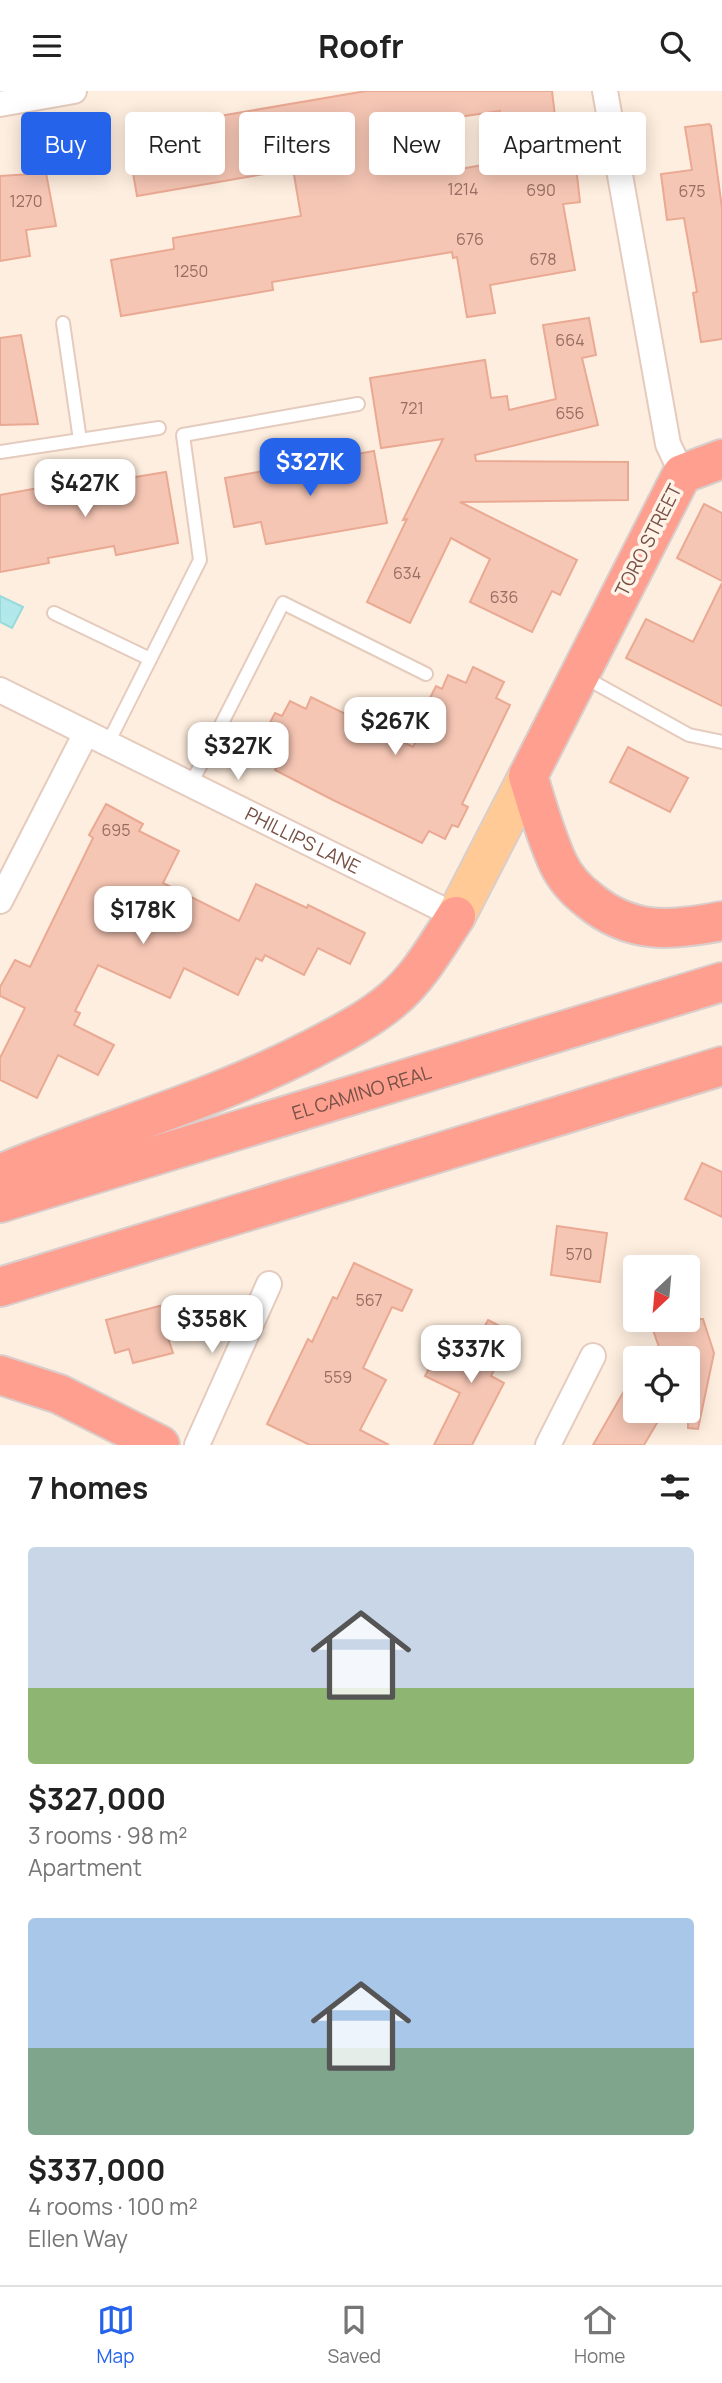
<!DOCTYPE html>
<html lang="en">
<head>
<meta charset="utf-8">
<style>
	body { margin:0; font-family:Manrope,sans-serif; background:#f2f2f2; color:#222; height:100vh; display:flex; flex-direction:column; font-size:26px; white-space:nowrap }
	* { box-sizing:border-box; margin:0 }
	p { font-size:23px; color:#767676 }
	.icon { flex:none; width:38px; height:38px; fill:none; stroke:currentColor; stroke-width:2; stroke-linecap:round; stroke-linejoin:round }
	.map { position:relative; height:1354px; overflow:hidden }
	.drawer { display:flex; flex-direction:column; background:#fff; flex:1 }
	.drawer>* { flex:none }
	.top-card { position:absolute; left:21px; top:21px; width:681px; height:63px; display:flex; gap:14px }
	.needle { width:46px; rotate:206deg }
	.controls { position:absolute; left:623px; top:1164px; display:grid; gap:14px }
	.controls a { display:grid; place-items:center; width:77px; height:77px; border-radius:7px; background:#fff; box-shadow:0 4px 18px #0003; font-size:35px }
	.price { position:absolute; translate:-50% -60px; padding:0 16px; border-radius:14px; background:#fff; color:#222; font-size:23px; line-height:46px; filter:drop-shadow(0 2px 4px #0008) }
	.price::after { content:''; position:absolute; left:50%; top:42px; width:21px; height:16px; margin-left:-10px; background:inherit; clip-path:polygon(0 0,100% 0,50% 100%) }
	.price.selected { background:#2563eb; color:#fff }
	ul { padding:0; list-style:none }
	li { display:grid; align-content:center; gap:14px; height:371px; padding:0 28px }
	li span { display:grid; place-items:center; height:217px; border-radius:7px; color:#555 }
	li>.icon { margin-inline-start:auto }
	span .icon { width:126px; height:126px; fill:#fffc; stroke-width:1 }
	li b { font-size:30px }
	h2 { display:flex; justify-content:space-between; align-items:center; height:84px; padding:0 28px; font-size:30px }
	.tag { padding:0 24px; border-radius:7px; background:#fff; box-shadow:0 4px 18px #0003; font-size:24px; line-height:63px }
	.tag.selected { background:#2563eb; color:#fff }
	header { display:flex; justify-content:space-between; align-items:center; height:91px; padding:0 28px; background:#fff; font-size:32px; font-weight:700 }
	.dock { display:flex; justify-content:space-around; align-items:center; height:98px; border-top:2px solid #e0e0e0; background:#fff; font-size:19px; color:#767676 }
	.dock a { display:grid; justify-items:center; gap:4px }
	.dock .selected { color:#2563eb }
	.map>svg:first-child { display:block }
	.water { fill:#b2e8e9; stroke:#98dadc; stroke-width:2 }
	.building { fill:#f6c6b4; stroke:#eaa993; stroke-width:2; fill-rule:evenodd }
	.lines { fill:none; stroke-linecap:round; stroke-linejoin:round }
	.lane-casing { stroke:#e5cbbe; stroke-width:16 }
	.street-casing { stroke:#e5cbbe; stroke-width:28 }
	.primary-casing { stroke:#d9cecb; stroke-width:42 }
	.highway-casing { stroke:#d9cecb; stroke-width:42 }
	.lane { stroke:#fff; stroke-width:12 }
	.street { stroke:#fff; stroke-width:24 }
	.primary { stroke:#ffca95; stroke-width:38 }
	.highway { stroke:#fe9f90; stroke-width:38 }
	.labels { text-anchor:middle; stroke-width:7; stroke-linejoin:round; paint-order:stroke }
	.number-label { font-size:16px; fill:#976e61 }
	.street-label { font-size:19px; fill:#775045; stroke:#fff3e7 }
</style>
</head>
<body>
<header><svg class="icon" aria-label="menu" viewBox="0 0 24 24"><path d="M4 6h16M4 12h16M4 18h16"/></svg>Roofr<svg class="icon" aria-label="search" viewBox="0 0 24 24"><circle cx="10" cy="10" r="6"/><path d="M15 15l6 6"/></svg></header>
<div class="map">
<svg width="722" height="1354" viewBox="0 0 722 1354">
	<rect width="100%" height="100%" fill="#feeedf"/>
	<polygon class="water" points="0,505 23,516 12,537 0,531"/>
	<g class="building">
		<path d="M366 0H552L559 58 574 57 580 111 563 113 575 179 490 194 495 222 467 226 457 166 453 167 452 161 272 191 273 199 121 225 111 169 174 158 173 147 301 125 293 78 137 105 126 41ZM500 20 506 70 454 79 445 28Z"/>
		<polygon points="709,33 711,35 722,117 722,248 701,251 693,202 697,201 684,127 667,129 661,83 692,79 685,36"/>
		<polygon points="46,82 56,135 26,139 30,165 0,170 0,85"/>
		<polygon points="589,227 596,264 582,267 598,334 475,364 476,370 628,371 628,409 460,411 577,469 560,504 552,500 532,541 470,511 490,468 451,447 410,532 367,511 407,428 403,429 443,348 381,357 370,287 485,269 491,307 507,305 509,319 556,308 543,234"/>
		<polygon points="21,244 38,333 0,334 0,247"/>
		<polygon points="374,360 387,432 266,453 261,431 234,436 225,387"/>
		<polygon points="166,381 178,452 116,464 114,455 48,467 49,472 0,481 0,404 104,385 105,391"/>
		<polygon points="704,413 722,422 722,490 677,467"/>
		<polygon points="722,492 722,615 626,567 646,528 693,551"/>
		<polygon points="473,576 504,591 496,607 510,614 462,713 468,716 458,736 452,734 445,748 429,740 422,752 333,709 275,679 281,667 265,659 272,645 265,641 275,622 282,625 290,610 306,618 311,606 413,656 432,618 426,615 436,595 442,598 448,584 466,592"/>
		<polygon points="628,656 688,687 670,721 610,691"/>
		<polygon points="106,713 143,733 139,740 179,760 163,792 239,830 256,793 307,817 308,814 365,842 350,873 318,857 304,884 265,864 262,870 256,867 238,904 184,877 170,907 98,874 75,920 80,922 74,934 114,954 98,984 58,964 37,1007 0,989 0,967 25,917 0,905 0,896 15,869 30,876 93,747 89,744"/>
		<polygon points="702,1072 722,1081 722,1126 685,1108"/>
		<polygon points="557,1135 607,1142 600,1191 551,1184"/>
		<polygon points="354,1172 412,1199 402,1220 392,1216 363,1277 386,1289 360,1339 389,1354 310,1354 267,1333 308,1248 312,1251 333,1206 337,1208"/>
		<polygon points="171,1212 180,1244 168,1247 173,1262 133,1272 129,1258 115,1262 106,1229"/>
		<polygon points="649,1228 703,1228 714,1262 698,1338 688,1337 688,1267 663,1267"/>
		<polygon points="488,1229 513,1242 491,1285 504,1292 472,1354 434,1354 460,1302 425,1285 439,1258 466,1271"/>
		<polygon points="635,1281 635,1320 664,1320 644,1354 593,1354"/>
	</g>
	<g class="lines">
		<g class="lane-casing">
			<g id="lane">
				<polyline points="63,232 80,349"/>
				<polyline points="0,361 159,337"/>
				<polyline points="54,522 150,568"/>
				<polyline points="584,586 689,644 722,651"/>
				<polyline points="108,652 200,469 183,344 358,313"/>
				<polyline points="191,693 283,512 426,583"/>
			</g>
		</g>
		<g class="street-casing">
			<g id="street">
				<polyline points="605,0 668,353 682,383"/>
				<polyline points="0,13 74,0"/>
				<path id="s1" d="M0 599 456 825"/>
				<polyline points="0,810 86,642"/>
				<polyline points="197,1354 269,1193"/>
				<polyline points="548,1354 593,1265"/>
			</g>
		</g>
		<g class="primary-casing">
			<polyline id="primary" points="456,825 528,685"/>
		</g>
		<g class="highway-casing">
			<g id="highway">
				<path d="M722 368 682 383 528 685C537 714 545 744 558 772 565 787 576 799 589 809 631 844 672 840 722 830"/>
				<path d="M0 1083C103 1039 211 1010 310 959 339 944 367 930 392 909 419 887 437 854 456 825"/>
				<path id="s2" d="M0 1112 722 891"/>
				<polyline points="0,1196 722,975"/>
				<polyline points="0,1284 59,1303 160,1354"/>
			</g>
		</g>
		<use href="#lane" class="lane"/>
		<use href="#street" class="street"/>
		<use href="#primary" class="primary"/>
		<use href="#highway" class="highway"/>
	</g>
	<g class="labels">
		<g class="number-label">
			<text x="463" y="104">1214</text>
			<text x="541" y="105">690</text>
			<text x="692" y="106">675</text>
			<text x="26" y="116">1270</text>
			<text x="470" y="154">676</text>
			<text x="543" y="174">678</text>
			<text x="191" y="186">1250</text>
			<text x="570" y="255">664</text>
			<text x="412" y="323">721</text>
			<text x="570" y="328">656</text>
			<text x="407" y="488">634</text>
			<text x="504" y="512">636</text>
			<text x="116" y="745">695</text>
			<text x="579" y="1169">570</text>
			<text x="369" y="1215">567</text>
			<text x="338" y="1292">559</text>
		</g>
		<g class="street-label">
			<text transform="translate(648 449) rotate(-63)" y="7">TORO STREET</text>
			<text dy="7" stroke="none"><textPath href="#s1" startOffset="338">PHILLIPS LANE</textPath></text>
			<text dy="7" stroke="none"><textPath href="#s2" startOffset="378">EL CAMINO REAL</textPath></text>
		</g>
	</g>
</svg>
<div class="controls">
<a><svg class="needle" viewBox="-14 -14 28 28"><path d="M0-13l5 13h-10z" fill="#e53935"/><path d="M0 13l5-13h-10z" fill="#767676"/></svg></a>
<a><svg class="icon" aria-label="locate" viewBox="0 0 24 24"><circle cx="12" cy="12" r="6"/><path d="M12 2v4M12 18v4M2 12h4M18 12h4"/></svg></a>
</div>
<b class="price selected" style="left:310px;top:407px">$327K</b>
<b class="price" style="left:85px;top:428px">$427K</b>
<b class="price" style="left:395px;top:666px">$267K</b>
<b class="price" style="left:238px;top:691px">$327K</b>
<b class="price" style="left:143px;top:855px">$178K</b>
<b class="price" style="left:212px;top:1264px">$358K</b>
<b class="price" style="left:471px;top:1294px">$337K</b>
<div class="top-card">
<a class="tag selected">Buy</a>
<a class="tag">Rent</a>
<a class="tag">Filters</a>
<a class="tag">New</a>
<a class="tag">Apartment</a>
</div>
</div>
<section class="drawer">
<h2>7 homes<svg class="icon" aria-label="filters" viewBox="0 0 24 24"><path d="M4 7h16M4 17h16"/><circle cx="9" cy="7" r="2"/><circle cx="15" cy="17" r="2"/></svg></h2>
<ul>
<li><span style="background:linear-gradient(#c9d6e8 65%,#8fb573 0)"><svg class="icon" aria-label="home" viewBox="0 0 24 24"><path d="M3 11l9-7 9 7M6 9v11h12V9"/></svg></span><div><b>$327,000</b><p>3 rooms · 98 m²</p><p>Apartment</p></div></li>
<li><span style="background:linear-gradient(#a9c7e8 60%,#7fa58c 0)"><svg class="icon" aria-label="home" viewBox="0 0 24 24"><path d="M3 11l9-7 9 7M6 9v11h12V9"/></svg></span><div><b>$337,000</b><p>4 rooms · 100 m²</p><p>Ellen Way</p></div></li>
</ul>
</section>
<nav class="dock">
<a class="selected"><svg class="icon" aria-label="map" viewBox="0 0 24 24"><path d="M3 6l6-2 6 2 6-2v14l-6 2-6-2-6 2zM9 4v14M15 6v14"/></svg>Map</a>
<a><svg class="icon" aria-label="saved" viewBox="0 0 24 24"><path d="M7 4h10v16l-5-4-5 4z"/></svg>Saved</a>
<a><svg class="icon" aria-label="home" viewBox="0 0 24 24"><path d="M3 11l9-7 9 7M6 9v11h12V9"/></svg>Home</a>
</nav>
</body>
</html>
